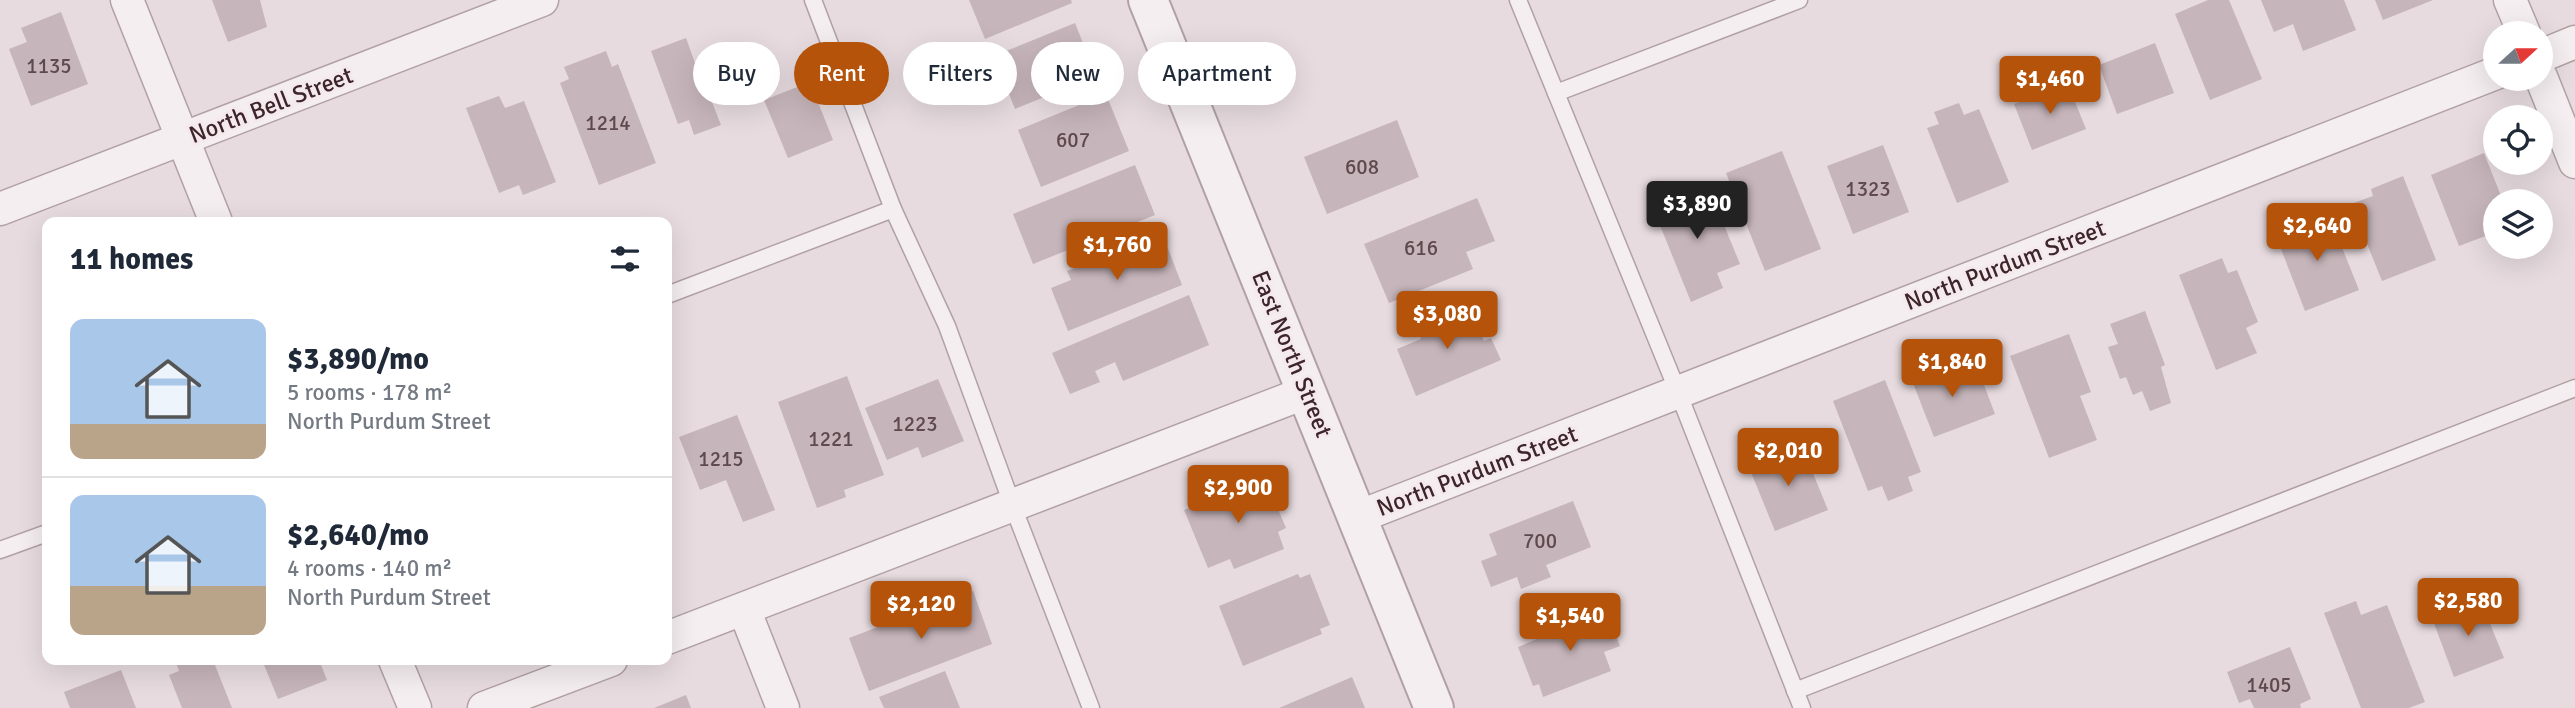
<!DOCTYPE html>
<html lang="en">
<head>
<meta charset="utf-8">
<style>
	body { margin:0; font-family:Signika,sans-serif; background:#f6f6f7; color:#1f2937; height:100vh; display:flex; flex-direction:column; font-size:26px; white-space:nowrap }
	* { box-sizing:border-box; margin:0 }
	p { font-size:23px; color:#747a83 }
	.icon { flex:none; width:38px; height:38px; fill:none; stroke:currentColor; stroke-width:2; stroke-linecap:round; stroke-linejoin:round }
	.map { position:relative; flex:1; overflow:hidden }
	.sheet { position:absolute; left:42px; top:217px; width:630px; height:448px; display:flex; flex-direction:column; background:#fff; border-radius:14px; box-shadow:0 7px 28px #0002 }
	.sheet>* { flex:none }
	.hud { position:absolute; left:693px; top:42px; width:665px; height:63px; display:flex; gap:14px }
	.needle { width:46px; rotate:69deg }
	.buttons { position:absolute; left:2483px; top:21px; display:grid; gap:14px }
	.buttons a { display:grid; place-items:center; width:70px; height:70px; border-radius:50%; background:#fff; box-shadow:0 7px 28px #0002; font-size:35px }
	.price { position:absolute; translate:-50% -60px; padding:0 16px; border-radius:7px; background:#b45309; color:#fff; font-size:23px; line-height:46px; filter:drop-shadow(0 2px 4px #0008) }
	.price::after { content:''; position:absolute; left:50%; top:42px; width:21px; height:16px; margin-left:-10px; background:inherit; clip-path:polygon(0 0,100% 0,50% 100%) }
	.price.on { background:#222; color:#fff }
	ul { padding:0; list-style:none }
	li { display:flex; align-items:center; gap:21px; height:175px; padding:0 28px }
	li+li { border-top:2px solid #e0e1e3 }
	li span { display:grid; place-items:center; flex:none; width:196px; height:140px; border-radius:14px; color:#555 }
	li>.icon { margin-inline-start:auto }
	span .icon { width:84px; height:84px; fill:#fffc; stroke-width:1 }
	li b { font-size:30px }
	h2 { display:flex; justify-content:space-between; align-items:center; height:84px; padding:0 28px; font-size:30px }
	.tag { padding:0 24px; border-radius:32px; background:#fff; box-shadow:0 7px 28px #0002; font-size:24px; line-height:63px }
	.tag.on { background:#b45309; color:#fff }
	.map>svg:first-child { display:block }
	.building { fill:#c6b5ba }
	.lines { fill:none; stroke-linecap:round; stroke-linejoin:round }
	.service-casing { stroke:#b1a1a5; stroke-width:19 }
	.minor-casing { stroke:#b1a1a5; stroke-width:35 }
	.tertiary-casing { stroke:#b1a1a5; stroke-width:42 }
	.service { stroke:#f5eef0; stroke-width:16 }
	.minor { stroke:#f5eef0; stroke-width:32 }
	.tertiary { stroke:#f5eef0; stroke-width:38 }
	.labels { text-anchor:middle; stroke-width:6; stroke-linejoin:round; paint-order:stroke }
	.number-label { font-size:21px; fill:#5f494f }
	.street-label { font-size:24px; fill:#3d252b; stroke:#f4eaee }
</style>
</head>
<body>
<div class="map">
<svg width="2575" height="708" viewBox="0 0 2575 708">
	<rect width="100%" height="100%" fill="#e7dbdf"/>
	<g class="building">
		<polygon points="212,0 260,0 267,27 228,42"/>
		<polygon points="969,0 1071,0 1072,3 985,39"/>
		<polygon points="2208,0 2229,0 2262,79 2210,100 2175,14"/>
		<polygon points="2261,0 2344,0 2356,30 2303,51 2293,24 2274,32"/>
		<polygon points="2375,0 2433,0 2383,20"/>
		<polygon points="61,12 88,84 31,106 9,49 27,42 21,28"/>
		<polygon points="1075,23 1096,76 1015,109 994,56"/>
		<polygon points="686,38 699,74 710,70 720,99 712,102 721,125 694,135 689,120 678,124 651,51"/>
		<polygon points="2155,43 2174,93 2117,114 2099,65"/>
		<polygon points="606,51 612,67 618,64 656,163 599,185 560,83 569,79 564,67"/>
		<polygon points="810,82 833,140 788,158 764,100"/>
		<polygon points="2067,82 2086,129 2032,150 2014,104"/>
		<polygon points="1106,94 1129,151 1041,187 1018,130"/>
		<polygon points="499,96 505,108 524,101 556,182 523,195 519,185 499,193 466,108"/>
		<polygon points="1959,103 1964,115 1979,109 2009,182 1957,203 1927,128 1939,124 1934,112"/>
		<polygon points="1397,120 1419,177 1327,214 1304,157"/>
		<polygon points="1883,145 1909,212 1853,234 1827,166"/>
		<polygon points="1782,151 1821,249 1765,271 1726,173"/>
		<polygon points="2484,153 2503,201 2496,201 2496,232 2459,246 2431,175"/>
		<polygon points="1135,165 1155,215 1033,264 1013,214"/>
		<polygon points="2403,176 2436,260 2382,281 2351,204 2373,196 2371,189"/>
		<polygon points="1708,186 1740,264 1717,273 1723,288 1691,302 1653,208"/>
		<polygon points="1477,198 1495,241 1466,252 1473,269 1389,303 1364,244"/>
		<polygon points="2329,215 2359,290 2305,311 2276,236"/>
		<polygon points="1162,233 1182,285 1068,331 1051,288 1071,280 1067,271"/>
		<polygon points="2222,258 2228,273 2237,270 2258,322 2246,328 2257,353 2216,370 2179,275"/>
		<polygon points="1189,295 1209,345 1123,381 1115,362 1095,371 1100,382 1070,394 1052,353"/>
		<polygon points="1469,304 1484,341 1491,338 1501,360 1416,396 1397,349 1421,339 1416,326"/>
		<polygon points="2145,311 2165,365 2161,367 2171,403 2150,411 2142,391 2133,395 2126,377 2120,379 2108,347 2118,344 2110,324"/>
		<polygon points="2069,334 2091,392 2080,396 2097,440 2049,458 2010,356"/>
		<polygon points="1945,365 1951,379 1978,369 1995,414 1934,437 1911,378"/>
		<polygon points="847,376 884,475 844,490 846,497 817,508 778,402"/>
		<polygon points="938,379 964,441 922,458 918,447 887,460 865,408"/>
		<polygon points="1885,380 1921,472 1908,477 1913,491 1888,501 1882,486 1868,491 1833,401"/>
		<polygon points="737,415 775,510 743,522 726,480 700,490 679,437"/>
		<polygon points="1801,444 1828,510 1775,531 1748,465"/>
		<polygon points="1264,476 1286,528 1278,532 1284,549 1234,569 1230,559 1208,568 1184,510"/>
		<polygon points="1573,501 1591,547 1546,565 1551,577 1521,589 1517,577 1491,587 1481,561 1497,555 1489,534"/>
		<polygon points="1298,574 1300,578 1310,574 1330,625 1320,629 1322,634 1243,666 1219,606"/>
		<polygon points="973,591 992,644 869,691 849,638"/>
		<polygon points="2480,599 2504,658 2454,677 2432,618"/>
		<polygon points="2356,601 2361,615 2387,605 2425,702 2409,708 2361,708 2324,613"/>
		<polygon points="1606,608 1620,646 1604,652 1611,671 1543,697 1539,684 1533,686 1518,647 1537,639 1535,635"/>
		<polygon points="2290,647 2311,699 2300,704 2301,708 2254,708 2250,699 2239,703 2227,672"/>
		<polygon points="175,660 213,660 232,708 182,708 169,675 179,671"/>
		<polygon points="262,660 319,660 327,680 278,699"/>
		<polygon points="121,670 136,708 70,708 64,692"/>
		<polygon points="945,671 960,708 884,708 879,697"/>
		<polygon points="1352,677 1365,708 1279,708"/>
		<polygon points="686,695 691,708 654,708"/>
	</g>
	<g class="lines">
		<g class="service-casing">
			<g id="service">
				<polyline points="813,0 893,209 947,326 1012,504 1091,708"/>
				<polyline points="1518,0 1678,392 1802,708"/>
				<polyline points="1556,93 1799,0"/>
				<polyline points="667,295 893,209"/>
				<polyline points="0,550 47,533"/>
				<polyline points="1795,691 2575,388"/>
			</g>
		</g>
		<g class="minor-casing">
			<g id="minor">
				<polyline points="127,0 216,222"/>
				<polyline points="2510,0 2524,33"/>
				<polyline points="2541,56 2575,42"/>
				<polyline points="2541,77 2575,162"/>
				<polyline points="0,209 542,0"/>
				<polyline points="1358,517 2496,73"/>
				<polyline points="744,609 783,708"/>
				<polyline points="667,638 1307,392"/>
				<polyline points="395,660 415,708"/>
				<polyline points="484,708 611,660"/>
			</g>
		</g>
		<g class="tertiary-casing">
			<polyline id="tertiary" points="1148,0 1434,708"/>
		</g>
		<use href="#service" class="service"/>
		<use href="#minor" class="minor"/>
		<use href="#tertiary" class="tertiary"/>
	</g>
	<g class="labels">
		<g class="number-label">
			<text x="49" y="73">1135</text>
			<text x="608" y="130">1214</text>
			<text x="1073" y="147">607</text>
			<text x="1362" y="174">608</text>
			<text x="1868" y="196">1323</text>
			<text x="1421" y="255">616</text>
			<text x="915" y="431">1223</text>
			<text x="831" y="446">1221</text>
			<text x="721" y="466">1215</text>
			<text x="1540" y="548">700</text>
			<text x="2269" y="692">1405</text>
		</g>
		<g class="street-label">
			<text transform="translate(271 105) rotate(-21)" y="8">North Bell Street</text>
			<text transform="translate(2005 265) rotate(-21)" y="8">North Purdum Street</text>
			<text transform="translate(1292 354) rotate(68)" y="8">East North Street</text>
			<text transform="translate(1477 471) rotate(-21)" y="8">North Purdum Street</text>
		</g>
	</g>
</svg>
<div class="buttons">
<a><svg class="needle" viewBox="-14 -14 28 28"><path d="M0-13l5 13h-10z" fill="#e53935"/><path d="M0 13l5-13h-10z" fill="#747a83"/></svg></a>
<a><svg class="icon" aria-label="locate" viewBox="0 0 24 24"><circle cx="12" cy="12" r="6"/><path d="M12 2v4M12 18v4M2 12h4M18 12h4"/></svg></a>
<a><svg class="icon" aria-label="layers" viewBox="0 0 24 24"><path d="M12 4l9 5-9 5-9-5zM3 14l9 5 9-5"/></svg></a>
</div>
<b class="price" style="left:2050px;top:116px">$1,460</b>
<b class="price on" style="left:1697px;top:241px">$3,890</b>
<b class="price" style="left:2317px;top:263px">$2,640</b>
<b class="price" style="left:1117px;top:282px">$1,760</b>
<b class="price" style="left:1447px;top:351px">$3,080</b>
<b class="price" style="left:1952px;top:399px">$1,840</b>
<b class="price" style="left:1788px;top:488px">$2,010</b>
<b class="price" style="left:1238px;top:525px">$2,900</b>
<b class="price" style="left:2468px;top:638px">$2,580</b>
<b class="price" style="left:921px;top:641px">$2,120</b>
<b class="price" style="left:1570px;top:653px">$1,540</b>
<div class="hud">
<a class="tag">Buy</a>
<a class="tag on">Rent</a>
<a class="tag">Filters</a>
<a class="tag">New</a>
<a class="tag">Apartment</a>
</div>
<section class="sheet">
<h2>11 homes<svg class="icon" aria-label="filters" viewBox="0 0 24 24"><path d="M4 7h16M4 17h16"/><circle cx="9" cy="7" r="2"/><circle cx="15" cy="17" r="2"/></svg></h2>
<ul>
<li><span style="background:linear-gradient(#a9c7e8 75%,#b9a48a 0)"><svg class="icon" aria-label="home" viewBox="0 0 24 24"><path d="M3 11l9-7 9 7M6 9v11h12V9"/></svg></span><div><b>$3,890/mo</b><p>5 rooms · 178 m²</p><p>North Purdum Street</p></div></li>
<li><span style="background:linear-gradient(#a9c7e8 65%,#b9a48a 0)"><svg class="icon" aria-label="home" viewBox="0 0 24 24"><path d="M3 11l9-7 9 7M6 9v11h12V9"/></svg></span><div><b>$2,640/mo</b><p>4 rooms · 140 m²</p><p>North Purdum Street</p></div></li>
</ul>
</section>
</div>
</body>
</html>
